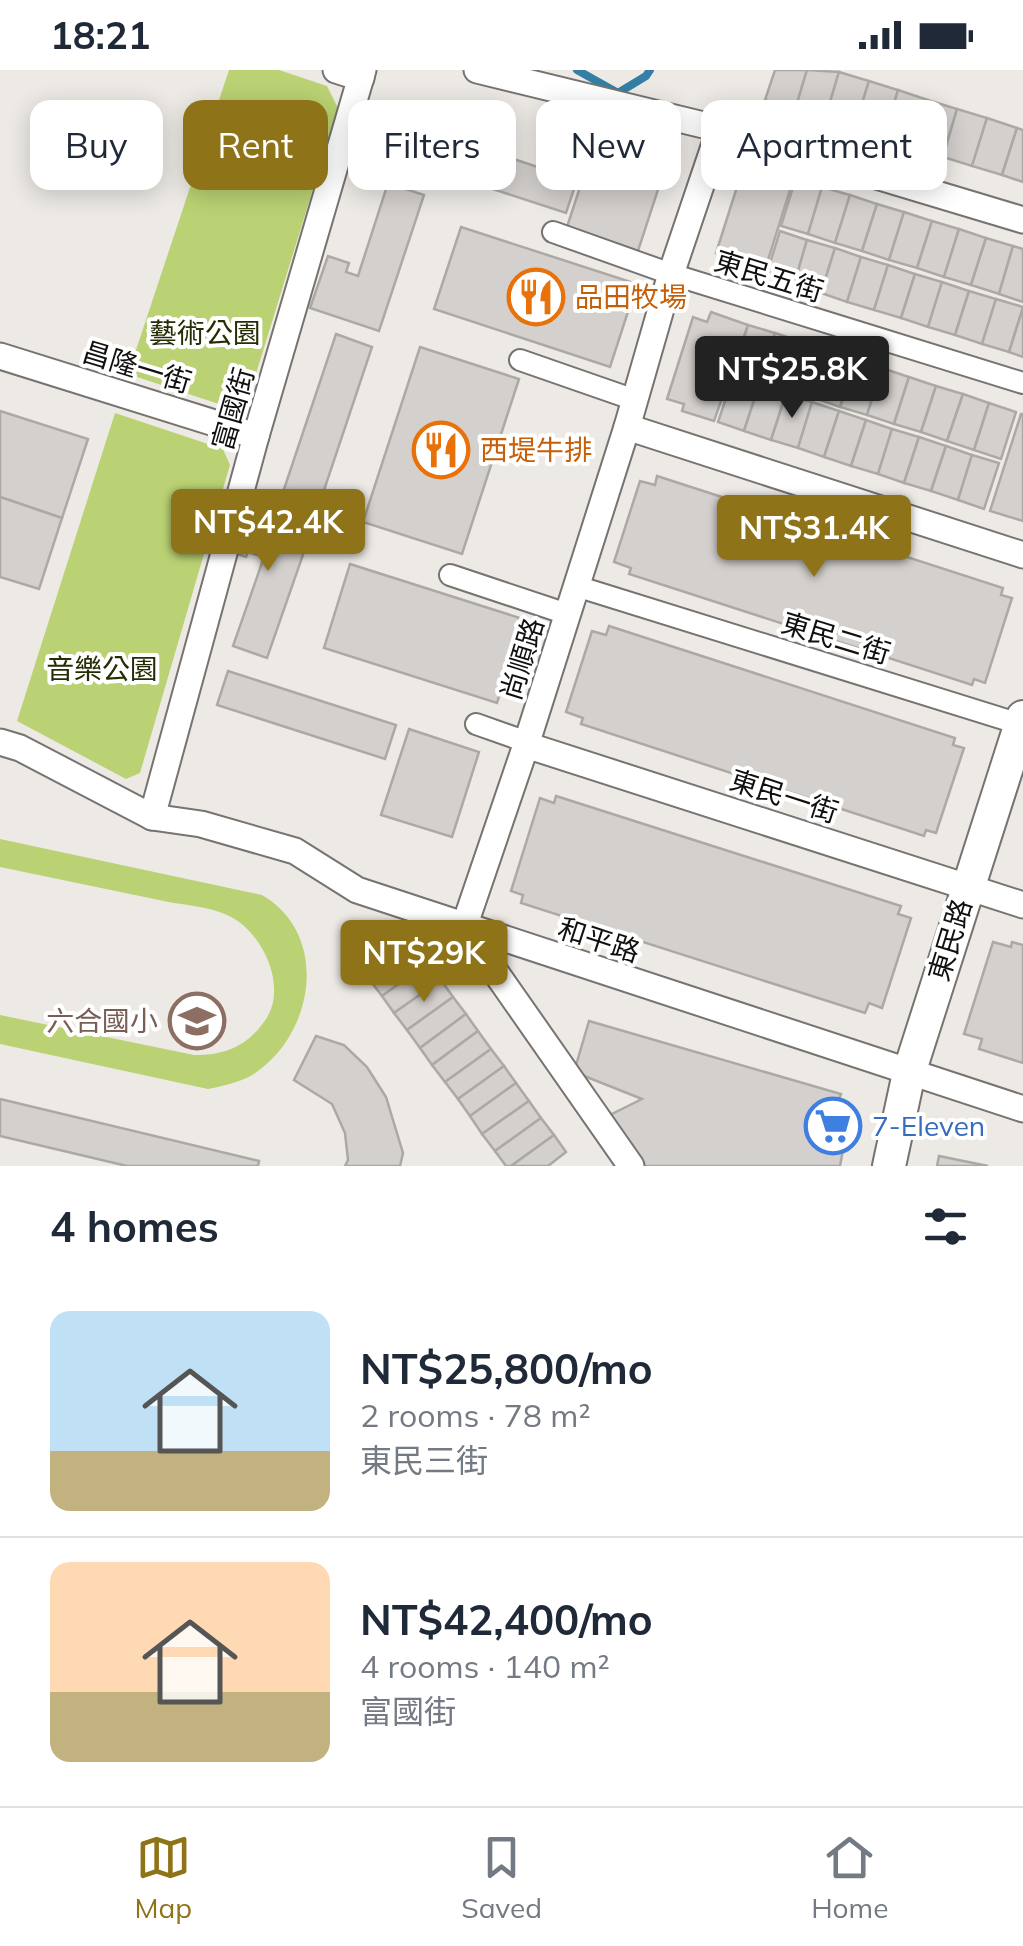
<!DOCTYPE html>
<html lang="en">
<head>
<meta charset="utf-8">
<style>
	body { margin:0; font-family:Mulish,"Noto Sans TC",sans-serif; background:#f6f6f7; color:#1f2937; height:100vh; display:flex; flex-direction:column; font-size:38px; white-space:nowrap }
	* { box-sizing:border-box; margin:0 }
	p { font-size:32px; color:#747a83 }
	.icon { flex:none; width:55px; height:55px; fill:none; stroke:currentColor; stroke-width:2; stroke-linecap:round; stroke-linejoin:round }
	.map { position:relative; height:1096px; overflow:hidden }
	.details { display:flex; flex-direction:column; background:#fff; flex:1 }
	.details>* { flex:none }
	.top-card { position:absolute; left:30px; top:30px; width:965px; height:90px; display:flex; gap:20px }
	.price { position:absolute; translate:-50% -85px; padding:0 22px; border-radius:10px; background:#8f7318; color:#fff; font-size:32px; line-height:65px; filter:drop-shadow(0 2px 5px #0008) }
	.price::after { content:''; position:absolute; left:50%; top:60px; width:30px; height:22px; margin-left:-15px; background:inherit; clip-path:polygon(0 0,100% 0,50% 100%) }
	.price.current { background:#222; color:#fff }
	ul { padding:0; list-style:none }
	li { display:flex; align-items:center; gap:30px; height:250px; padding:0 50px }
	li+li { border-top:2px solid #e0e1e3 }
	li span { display:grid; place-items:center; flex:none; width:280px; height:200px; border-radius:20px; color:#555 }
	li>.icon { margin-inline-start:auto }
	span .icon { width:120px; height:120px; fill:#fffc; stroke-width:1 }
	li b { font-size:42px }
	h2 { display:flex; justify-content:space-between; align-items:center; height:120px; padding:0 50px; font-size:42px }
	.chip { padding:0 35px; border-radius:20px; background:#fff; box-shadow:0 5px 25px #0003; font-size:35px; line-height:90px }
	.chip.current { background:#8f7318; color:#fff }
	.status { display:flex; justify-content:space-between; align-items:center; height:70px; padding:0 50px; background:#fff; direction:ltr }
	.status svg { height:28px; fill:currentColor }
	.menu { display:flex; justify-content:space-around; align-items:center; height:140px; border-top:2px solid #e0e1e3; background:#fff; font-size:28px; color:#747a83 }
	.menu a { display:grid; justify-items:center; gap:5px }
	.menu .current { color:#8f7318 }
	.map>svg:first-child { display:block }
	.green { fill:#bad273 }
	.lines { fill:none; stroke-linecap:round; stroke-linejoin:round }
	.stream { stroke:#357ea5; stroke-width:8 }
	.building { fill:#d4d0cd; stroke:#aca9a5; stroke-width:2.5 }
	.pedestrian-casing { stroke:#767370; stroke-width:24 }
	.minor-casing { stroke:#767370; stroke-width:29 }
	.tertiary-casing { stroke:#767370; stroke-width:36 }
	.pedestrian { stroke:#fff; stroke-width:20 }
	.minor { stroke:#fff; stroke-width:25 }
	.tertiary { stroke:#fff; stroke-width:32 }
	.labels { text-anchor:middle; stroke-width:8; stroke-linejoin:round; paint-order:stroke }
	.street-label { font-size:28px; fill:#11100f; stroke:#fff }
	.food-label { font-size:28px; fill:#c56008; stroke:#fff; text-anchor:start }
	.park-label { font-size:28px; fill:#252d04; stroke:#fff }
	.education-label { font-size:28px; fill:#785e54; stroke:#fff; text-anchor:end }
	.shop-label { font-size:28px; fill:#366cbe; stroke:#fff; text-anchor:start }
</style>
</head>
<body>
<div class="status"><b>18:21</b><svg viewBox="0 0 49 12"><path d="M0 12V9h3v3zM5 12V6h3v6zM10 12V3h3v9zM15 12V0h3v12zM26 1h20v11H26zM47 4h2v5h-2z"/></svg></div>
<div class="map">
<svg width="1023" height="1096" viewBox="0 0 1023 1096">
	<rect width="100%" height="100%" fill="#edeae6"/>
	<g class="green">
		<polygon points="229,0 279,0 327,16 338,38 247,333 231,338 128,304"/>
		<polygon points="115,343 223,379 230,395 140,703 126,709 17,651"/>
		<path d="M0 769 262 825C328 863 316 959 258 1001 243 1012 226 1015 208 1019L0 974V945L194 985C225 985 248 976 266 949 288 916 262 860 227 845 208 836 180 835 159 830 106 819 53 808 0 797Z"/>
	</g>
	<g class="lines">
		<polyline class="stream" points="577,0 618,23 646,6 650,0"/>
	</g>
	<g class="building">
		<polygon points="775,0 807,0 795,40 765,30"/>
		<polygon points="807,0 839,2 825,49 795,40"/>
		<polygon points="839,2 869,11 854,59 825,49"/>
		<polygon points="869,11 898,20 884,68 854,59"/>
		<polygon points="898,20 928,30 913,77 884,68"/>
		<polygon points="928,30 957,39 943,87 913,77"/>
		<polygon points="957,39 987,48 972,96 943,87"/>
		<polygon points="987,48 1017,58 1002,105 972,96"/>
		<polygon points="411,55 577,110 566,143 401,89"/>
		<polygon points="1017,58 1023,60 1023,112 1002,105"/>
		<polygon points="595,71 666,95 638,181 567,157"/>
		<polygon points="759,96 794,107 763,206 731,195 734,188 716,183 743,98 757,102"/>
		<polygon points="796,108 822,117 808,164 781,156"/>
		<polygon points="388,113 424,125 379,261 310,238 328,186 349,193 346,202 358,206"/>
		<polygon points="822,117 850,125 835,173 808,164"/>
		<polygon points="850,125 877,134 862,181 835,173"/>
		<polygon points="877,134 904,142 889,190 862,181"/>
		<polygon points="904,142 932,151 917,198 889,190"/>
		<polygon points="932,151 959,159 944,207 917,198"/>
		<polygon points="461,157 637,214 610,297 434,239"/>
		<polygon points="959,159 986,168 971,215 944,207"/>
		<polygon points="780,161 807,170 794,215 766,206"/>
		<polygon points="986,168 1013,176 999,224 971,215"/>
		<polygon points="807,170 835,178 821,223 794,215"/>
		<polygon points="1013,176 1023,179 1023,232 999,224"/>
		<polygon points="835,178 861,187 847,232 821,223"/>
		<polygon points="861,187 888,195 874,240 847,232"/>
		<polygon points="888,195 915,204 901,248 874,240"/>
		<polygon points="915,204 942,212 928,257 901,248"/>
		<polygon points="942,212 969,221 955,265 928,257"/>
		<polygon points="969,221 996,229 982,274 955,265"/>
		<polygon points="996,229 1023,237 1009,282 982,274"/>
		<polygon points="1023,238 1023,287 1009,282"/>
		<polygon points="711,242 748,255 714,351 682,341 684,334 667,329 693,247 707,252"/>
		<polygon points="748,255 775,263 760,311 733,302"/>
		<polygon points="775,263 802,272 787,319 760,311"/>
		<polygon points="336,264 372,277 314,450 278,437"/>
		<polygon points="802,272 829,281 814,328 787,319"/>
		<polygon points="420,277 519,309 462,484 363,452"/>
		<polygon points="829,281 856,290 840,337 814,328"/>
		<polygon points="856,290 882,298 867,345 840,337"/>
		<polygon points="882,298 909,307 894,354 867,345"/>
		<polygon points="733,307 759,315 744,361 718,352"/>
		<polygon points="909,307 936,316 921,362 894,354"/>
		<polygon points="759,315 786,324 771,370 744,361"/>
		<polygon points="936,316 963,324 947,371 921,362"/>
		<polygon points="786,324 812,332 798,378 771,370"/>
		<polygon points="963,324 989,333 974,380 947,371"/>
		<polygon points="812,332 839,341 824,387 798,378"/>
		<polygon points="989,333 1016,342 1001,389 974,380"/>
		<polygon points="0,341 88,369 62,448 0,427"/>
		<polygon points="839,341 866,350 851,396 824,387"/>
		<polygon points="1021,344 1023,344 1023,451 990,441"/>
		<polygon points="866,350 892,359 878,404 851,396"/>
		<polygon points="892,359 919,367 904,413 878,404"/>
		<polygon points="919,367 946,376 931,421 904,413"/>
		<polygon points="946,376 972,385 958,430 931,421"/>
		<polygon points="972,385 999,393 984,439 958,430"/>
		<polygon points="657,406 1003,518 1001,525 1012,528 985,613 974,609 972,615 629,504 631,498 614,492 640,411 655,415"/>
		<polygon points="0,427 62,448 39,519 0,507"/>
		<polygon points="246,435 312,459 267,588 233,576 264,487 248,482 246,487 229,481"/>
		<polygon points="350,494 523,549 497,633 324,578"/>
		<polygon points="609,556 955,668 953,675 964,678 936,763 926,760 924,766 581,654 583,648 566,642 592,561 606,565"/>
		<polygon points="228,601 396,655 385,689 217,635"/>
		<polygon points="409,659 479,682 452,767 381,745"/>
		<polygon points="556,726 901,836 898,844 911,848 882,938 869,933 865,943 521,833 523,825 511,821 540,728 554,733"/>
		<polygon points="993,872 1011,877 1012,872 1023,875 1023,993 979,979 982,969 964,964"/>
		<polygon points="416,875 428,893 382,926 369,909"/>
		<polygon points="428,893 441,910 394,943 382,926"/>
		<polygon points="441,910 453,927 407,960 394,943"/>
		<polygon points="453,927 466,944 420,978 407,960"/>
		<polygon points="466,944 478,961 432,995 420,978"/>
		<polygon points="589,951 841,1024 837,1034 851,1037 840,1096 644,1096 610,1045 642,1029 574,1002"/>
		<polygon points="478,961 491,979 445,1012 432,995"/>
		<polygon points="316,966 344,975 367,997 386,1027 403,1083 400,1096 345,1096 348,1090 345,1063 332,1034 294,1010"/>
		<polygon points="491,979 504,996 458,1029 445,1012"/>
		<polygon points="504,996 516,1013 470,1046 458,1029"/>
		<polygon points="516,1013 529,1031 482,1064 470,1046"/>
		<polygon points="0,1029 259,1091 258,1096 127,1096 0,1066"/>
		<polygon points="529,1031 541,1048 495,1081 482,1064"/>
		<polygon points="541,1048 554,1065 511,1096 506,1096 495,1081"/>
		<polygon points="554,1065 566,1082 548,1096 511,1096"/>
		<polygon points="939,1086 988,1096 937,1096"/>
	</g>
	<g class="lines">
		<g class="pedestrian-casing">
			<g id="pedestrian">
				<polyline points="553,162 671,204 1023,313"/>
				<polyline points="520,290 635,330"/>
				<polyline points="450,505 567,544"/>
				<polyline points="576,516 1023,655"/>
				<polyline points="476,654 527,672"/>
			</g>
		</g>
		<g class="minor-casing">
			<g id="minor">
				<polyline points="336,0 361,8"/>
				<polyline points="477,0 720,59 1023,150"/>
				<polyline points="0,286 256,366"/>
				<polyline points="627,357 1023,485"/>
				<polyline points="0,672 20,678 152,747 201,754 295,781 357,820 1023,1039"/>
				<polyline points="526,675 1023,835"/>
				<polyline points="152,747 256,366 363,0"/>
				<polyline points="464,857 526,675 627,357 671,204 720,59"/>
				<polyline points="464,857 631,1096"/>
			</g>
		</g>
		<g class="tertiary-casing">
			<polyline id="tertiary" points="889,1096 909,1003 1023,647"/>
		</g>
		<use href="#pedestrian" class="pedestrian"/>
		<use href="#minor" class="minor"/>
		<use href="#tertiary" class="tertiary"/>
	</g>
	<defs>
		<g id="restaurant-ring" transform="scale(2.875)"><circle r="9.5" fill="#fff" stroke="#e8710a" stroke-width="1.5"/><path d="M-5-6h1v4h1v-4h1v4h1v-4h1v5L-1.5 .5V6h-2V.5L-5-1ZM5-6V6H3V1.5H1.5Q1.5-4 5-6Z" fill="#e8710a"/></g>
		<g id="school-ring" transform="scale(2.875)"><circle r="9.5" fill="#fff" stroke="#8d6e63" stroke-width="1.5"/><path d="M0-5L7-2L0 1L-7-2ZM-4 1L0 2.5L4 1V4Q0 6-4 4Z" fill="#8d6e63"/></g>
		<g id="supermarket-ring" transform="scale(2.875)"><circle r="9.5" fill="#fff" stroke="#3f7fe0" stroke-width="1.5"/><path d="M-6-5.5h2.5l.6 2H6L4.5 2H-2.5L-4.4-4H-6ZM-1.5 3.2a1.3 1.3 0 1 0 .1 0ZM3 3.2a1.3 1.3 0 1 0 .1 0Z" fill="#3f7fe0"/></g>
	</defs>
	<g fill-rule="evenodd">
		<use href="#restaurant-ring" x="536" y="227"/>
		<use href="#restaurant-ring" x="441" y="380"/>
		<use href="#school-ring" x="197" y="951"/>
		<use href="#supermarket-ring" x="833" y="1056"/>
	</g>
	<g class="labels">
		<g class="street-label">
			<text transform="translate(769 206) rotate(17)" y="10">東民五街</text>
			<text transform="translate(137 297) rotate(17)" y="10">昌隆一街</text>
			<text transform="translate(233 339) rotate(-74)" y="10">富國街</text>
			<text transform="translate(836 568) rotate(17)" y="10">東民二街</text>
			<text transform="translate(522 589) rotate(-73)" y="10">尚順路</text>
			<text transform="translate(784 726) rotate(18)" y="10">東民一街</text>
			<text transform="translate(599 870) rotate(18)" y="10">和平路</text>
			<text transform="translate(950 870) rotate(-73)" y="10">東民路</text>
		</g>
		<g class="food-label">
			<text x="575" y="237">品田牧場</text>
			<text x="480" y="390">西堤牛排</text>
		</g>
		<g class="park-label">
			<text x="205" y="273">藝術公園</text>
			<text x="102" y="609">音樂公園</text>
		</g>
		<g class="education-label">
			<text x="158" y="961">六合國小</text>
		</g>
		<g class="shop-label">
			<text x="872" y="1066">7-Eleven</text>
		</g>
	</g>
</svg>
<b class="price current" style="left:792px;top:351px">NT$25.8K</b>
<b class="price" style="left:268px;top:504px">NT$42.4K</b>
<b class="price" style="left:814px;top:510px">NT$31.4K</b>
<b class="price" style="left:424px;top:935px">NT$29K</b>
<div class="top-card">
<a class="chip">Buy</a>
<a class="chip current">Rent</a>
<a class="chip">Filters</a>
<a class="chip">New</a>
<a class="chip">Apartment</a>
</div>
</div>
<section class="details">
<h2>4 homes<svg class="icon" aria-label="filters" viewBox="0 0 24 24"><path d="M4 7h16M4 17h16"/><circle cx="9" cy="7" r="2"/><circle cx="15" cy="17" r="2"/></svg></h2>
<ul>
<li><span style="background:linear-gradient(#bfe0f5 70%,#c2b280 0)"><svg class="icon" aria-label="home" viewBox="0 0 24 24"><path d="M3 11l9-7 9 7M6 9v11h12V9"/></svg></span><div><b>NT$25,800/mo</b><p>2 rooms · 78 m²</p><p>東民三街</p></div></li>
<li><span style="background:linear-gradient(#ffd9b3 65%,#c2b280 0)"><svg class="icon" aria-label="home" viewBox="0 0 24 24"><path d="M3 11l9-7 9 7M6 9v11h12V9"/></svg></span><div><b>NT$42,400/mo</b><p>4 rooms · 140 m²</p><p>富國街</p></div></li>
</ul>
</section>
<nav class="menu">
<a class="current"><svg class="icon" aria-label="map" viewBox="0 0 24 24"><path d="M3 6l6-2 6 2 6-2v14l-6 2-6-2-6 2zM9 4v14M15 6v14"/></svg>Map</a>
<a><svg class="icon" aria-label="saved" viewBox="0 0 24 24"><path d="M7 4h10v16l-5-4-5 4z"/></svg>Saved</a>
<a><svg class="icon" aria-label="home" viewBox="0 0 24 24"><path d="M3 11l9-7 9 7M6 9v11h12V9"/></svg>Home</a>
</nav>
</body>
</html>
